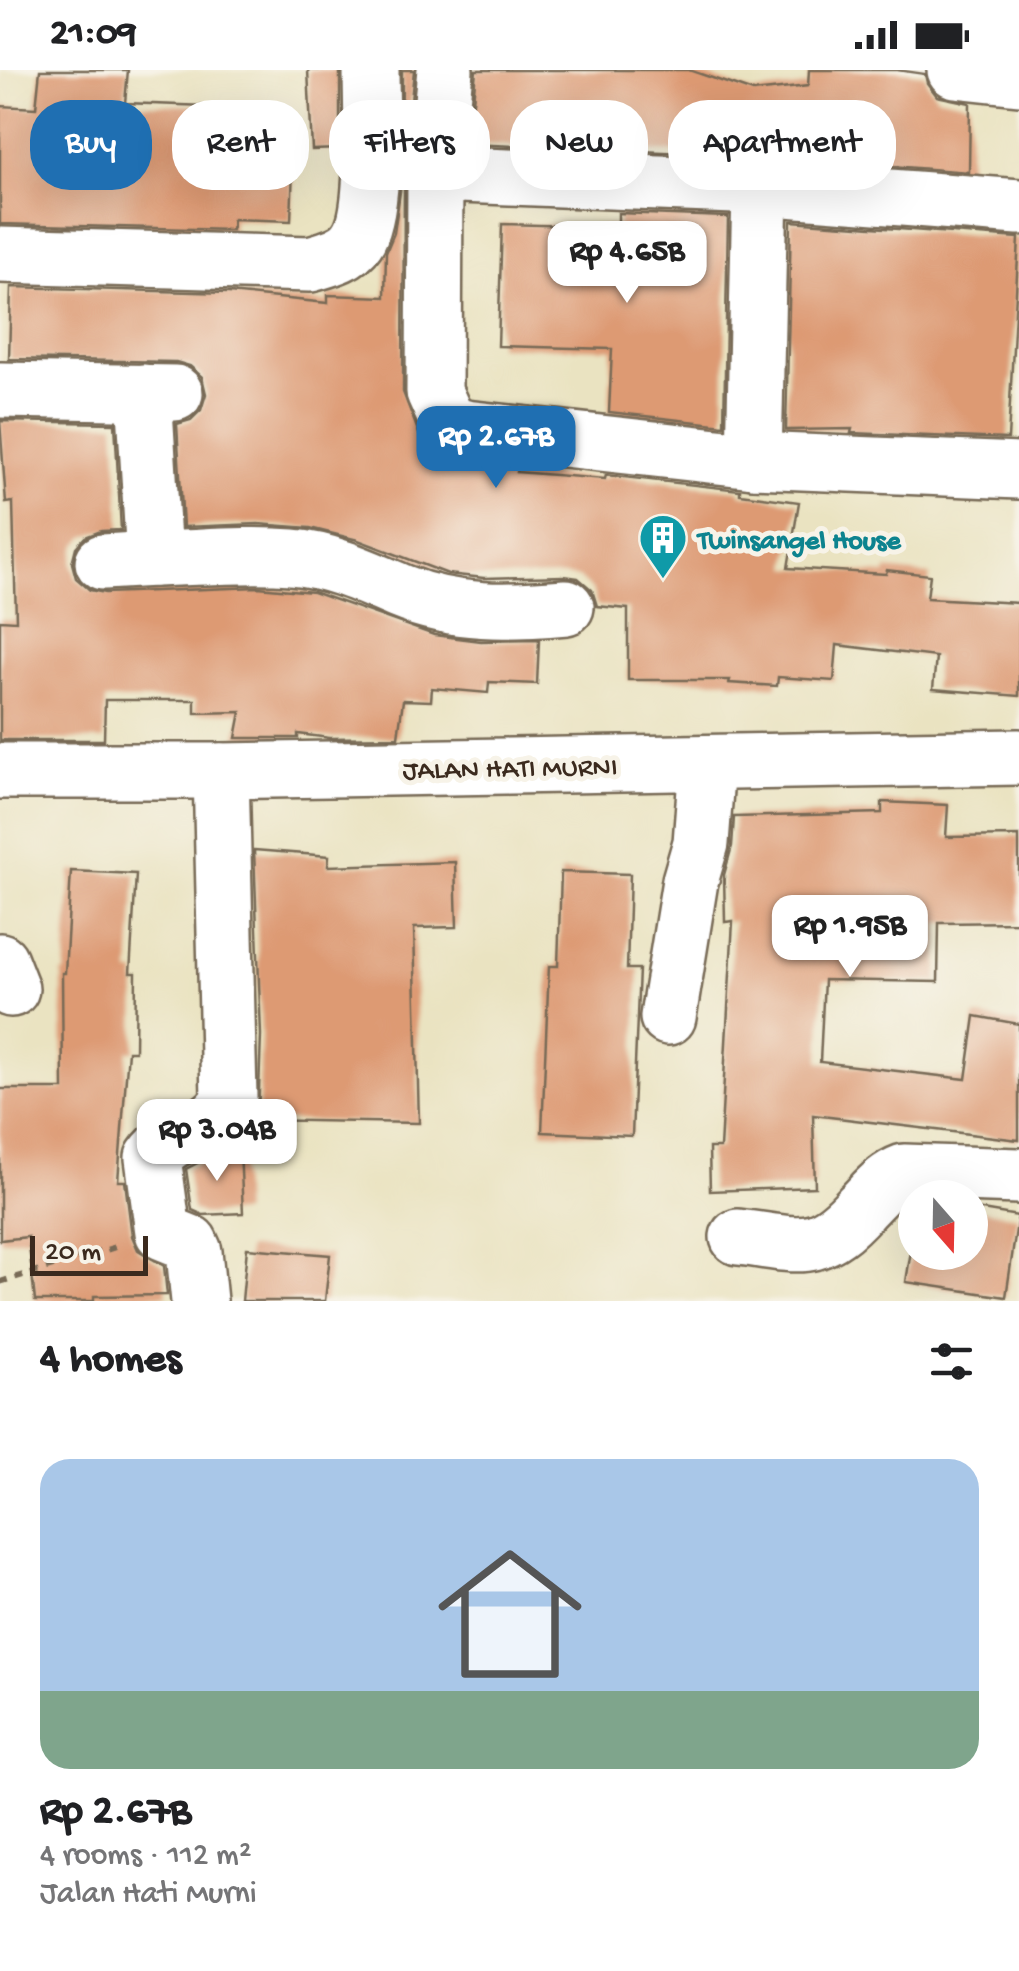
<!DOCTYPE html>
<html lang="en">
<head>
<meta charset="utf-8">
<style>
	body { margin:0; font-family:"Gochi Hand",sans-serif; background:#f2f2f2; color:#202124; height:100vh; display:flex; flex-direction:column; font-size:38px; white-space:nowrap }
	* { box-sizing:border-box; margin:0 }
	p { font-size:32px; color:#757577 }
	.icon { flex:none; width:55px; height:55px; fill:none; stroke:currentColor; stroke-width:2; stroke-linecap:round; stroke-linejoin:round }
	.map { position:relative; height:1231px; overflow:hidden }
	.sheet { display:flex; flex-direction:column; background:#fff; flex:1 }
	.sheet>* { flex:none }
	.top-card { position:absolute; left:30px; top:30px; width:960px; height:90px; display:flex; gap:20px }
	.needle { width:65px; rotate:160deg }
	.buttons { position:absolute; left:898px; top:1110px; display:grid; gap:20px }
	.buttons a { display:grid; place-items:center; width:90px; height:90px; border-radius:50%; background:#fff; box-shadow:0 10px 40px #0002; font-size:50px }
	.scale { position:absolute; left:30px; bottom:25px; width:118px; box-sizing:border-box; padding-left:10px; border:5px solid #3b2a1e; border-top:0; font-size:28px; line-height:35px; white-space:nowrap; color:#3b2a1e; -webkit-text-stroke:8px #f7f3e8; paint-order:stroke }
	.price { position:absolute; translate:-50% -85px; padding:0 22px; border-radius:20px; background:#fff; color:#222; font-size:32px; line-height:65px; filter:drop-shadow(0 2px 5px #0008) }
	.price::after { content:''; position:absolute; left:50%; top:60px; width:30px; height:22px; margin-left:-15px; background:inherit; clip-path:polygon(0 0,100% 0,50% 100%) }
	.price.active { background:#1f6fb2; color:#fff }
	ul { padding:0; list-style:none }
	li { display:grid; align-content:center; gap:20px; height:530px; padding:0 40px }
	li span { display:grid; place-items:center; height:310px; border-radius:30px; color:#555 }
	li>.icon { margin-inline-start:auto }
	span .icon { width:180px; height:180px; fill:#fffc; stroke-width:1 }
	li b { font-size:42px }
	h2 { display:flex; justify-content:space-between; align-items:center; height:120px; padding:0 40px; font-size:42px }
	.chip { padding:0 35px; border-radius:40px; background:#fff; box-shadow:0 10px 40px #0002; font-size:35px; line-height:90px }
	.chip.active { background:#1f6fb2; color:#fff }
	.status { display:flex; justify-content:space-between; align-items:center; height:70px; padding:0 50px; background:#fff; direction:ltr }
	.status svg { height:28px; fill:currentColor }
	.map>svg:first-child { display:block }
	.building { fill:#dd9a73 }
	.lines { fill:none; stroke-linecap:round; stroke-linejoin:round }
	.minor-casing { stroke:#786b57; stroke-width:60 }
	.path { stroke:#786b57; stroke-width:6; stroke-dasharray:8 8; stroke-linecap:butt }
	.minor { stroke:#fff; stroke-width:55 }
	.labels { text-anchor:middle; stroke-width:10; stroke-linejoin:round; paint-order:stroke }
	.culture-label { font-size:28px; font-weight:bold; fill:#0d838f; stroke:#f7f3e8; text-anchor:start }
	.street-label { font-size:28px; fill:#3b2a1e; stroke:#f7f3e8 }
</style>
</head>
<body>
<div class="status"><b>21:09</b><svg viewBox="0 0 49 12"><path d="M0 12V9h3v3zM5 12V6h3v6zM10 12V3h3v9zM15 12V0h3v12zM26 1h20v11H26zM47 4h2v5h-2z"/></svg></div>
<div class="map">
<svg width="1019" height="1231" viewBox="0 0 1019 1231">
	<rect width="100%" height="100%" fill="#f7f3e8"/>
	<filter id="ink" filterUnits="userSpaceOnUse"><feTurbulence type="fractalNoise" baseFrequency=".01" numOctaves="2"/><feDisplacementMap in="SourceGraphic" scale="20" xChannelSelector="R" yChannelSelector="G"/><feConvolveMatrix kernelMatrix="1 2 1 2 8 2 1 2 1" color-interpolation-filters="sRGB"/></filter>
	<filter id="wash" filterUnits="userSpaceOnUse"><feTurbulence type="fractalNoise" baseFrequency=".0048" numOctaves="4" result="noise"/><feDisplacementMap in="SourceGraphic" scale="40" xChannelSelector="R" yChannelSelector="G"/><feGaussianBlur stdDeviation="2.25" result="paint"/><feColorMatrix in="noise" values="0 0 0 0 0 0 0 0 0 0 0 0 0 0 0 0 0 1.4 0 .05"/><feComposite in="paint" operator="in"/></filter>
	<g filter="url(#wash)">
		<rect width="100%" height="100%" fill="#eae3c1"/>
		<g id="blocks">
			<g class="building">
				<polygon points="40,0 128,0 125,33 235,37 234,67 294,70 291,151 233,149 232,160 0,154 0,36 36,38"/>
				<polygon points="308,0 340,0 340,79 312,80"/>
				<polygon points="402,0 414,0 404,104 403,322 420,366 430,378 431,389 518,398 517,402 605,409 606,405 740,420 740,424 799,432 788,498 886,504 887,500 930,505 927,528 1019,533 1019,626 933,619 936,587 837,575 834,611 778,607 777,616 729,613 730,610 628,610 628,539 597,536 592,520 578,508 564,506 484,508 448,504 358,470 310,458 258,454 183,457 177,354 191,350 201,340 206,324 202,307 190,296 176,292 9,289 11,217 229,223 328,233 328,225 385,227 386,182 394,163 401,115"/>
				<polygon points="476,0 689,0 753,22 808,16 809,0 897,0 925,4 927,13 937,26 970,33 969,102 761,86 469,74"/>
				<polygon points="618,143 728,147 724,355 609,342 612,279 498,276 502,154 618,157"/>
				<polygon points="791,151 1019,168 1008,369 851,363 852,359 786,360"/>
				<polygon points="0,351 115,353 121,460 101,461 85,467 76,477 72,493 76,508 90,520 105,523 258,517 313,522 434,565 481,571 539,570 537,614 489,612 488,623 432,618 431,631 403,630 398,667 330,668 298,664 298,668 236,668 241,642 195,643 195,630 105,630 104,670 0,670 0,550 16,551 13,432 6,433"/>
				<polygon points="882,732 948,735 946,767 1019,766 1019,852 939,853 938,912 824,910 820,992 966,1009 975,946 1019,954 1019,1070 813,1045 815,1117 710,1121 709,1078 720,1078 733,851 725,852 724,805 732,776 734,747 882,743"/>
				<polygon points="254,780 329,786 328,796 455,792 457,857 414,858 419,1053 258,1050 261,965"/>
				<polygon points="71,801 136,804 130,903 136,903 135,981 128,981 118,1111 125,1111 132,1166 138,1180 164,1196 167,1225 94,1226 94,1231 35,1231 28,1167 0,1170 0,1019 63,1019 62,903 65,903"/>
				<polygon points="561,802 630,804 627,899 639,899 632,1066 542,1062 549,896 558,896"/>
				<polygon points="223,1080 240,1080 243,1143 203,1145 192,1140 186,1099"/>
				<polygon points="970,1138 1018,1146 1006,1227 906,1212 915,1155 915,1182 970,1182"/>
				<polygon points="247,1178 330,1185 325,1231 242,1231"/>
			</g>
		</g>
	</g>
	<g filter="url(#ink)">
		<use href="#blocks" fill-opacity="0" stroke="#786b57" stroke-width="2.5"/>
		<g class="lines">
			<g class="minor-casing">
				<g id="minor">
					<polyline points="445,0 435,104 434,322 448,353 465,358 754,390 1019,401"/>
					<polyline points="955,0 1019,7"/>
					<polyline points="435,104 760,117 1019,137"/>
					<path d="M0 185 310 194C327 189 347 185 357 170 377 142 371 37 371 0"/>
					<polyline points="0,320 175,323"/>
					<path d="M144 322 154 489C199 488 247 483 292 487 330 490 366 507 401 522 454 544 510 542 566 537"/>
					<polyline points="754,390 760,117"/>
					<polyline points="103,492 154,489"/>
					<polyline points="0,701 221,701 1019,687"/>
					<polyline points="0,891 11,919"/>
					<polyline points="668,947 690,811 701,773 707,693"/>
					<path d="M738 1167C799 1174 816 1187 861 1137 875 1123 885 1109 904 1102L1019 1106"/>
					<path d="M199 1231 194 1182 190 1173 163 1162 153 1088C172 1059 218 1062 229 1027L221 701"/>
				</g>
			</g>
			<polyline class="path" points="0,1212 119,1176"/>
			<use href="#minor" class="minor"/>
		</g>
	</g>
	<defs>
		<g id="building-pin" transform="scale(2.5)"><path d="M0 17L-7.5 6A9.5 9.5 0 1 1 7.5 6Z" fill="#0f9aa8" stroke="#f7f3e8"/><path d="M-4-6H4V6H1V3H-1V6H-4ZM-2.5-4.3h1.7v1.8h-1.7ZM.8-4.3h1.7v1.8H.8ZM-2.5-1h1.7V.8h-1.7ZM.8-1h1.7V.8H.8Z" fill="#fff"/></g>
	</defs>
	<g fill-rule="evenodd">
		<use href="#building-pin" x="663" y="468"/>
	</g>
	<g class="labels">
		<g class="culture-label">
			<text x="698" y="478">Twinsangel House</text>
		</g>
		<g class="street-label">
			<text transform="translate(510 696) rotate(-1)" y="10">JALAN HATI MURNI</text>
		</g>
	</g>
</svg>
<div class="buttons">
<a><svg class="needle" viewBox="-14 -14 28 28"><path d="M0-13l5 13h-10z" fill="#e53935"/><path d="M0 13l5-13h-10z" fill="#757577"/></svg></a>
</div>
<div class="scale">20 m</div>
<b class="price" style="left:627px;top:236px">Rp 4.65B</b>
<b class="price active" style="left:496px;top:421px">Rp 2.67B</b>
<b class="price" style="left:850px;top:910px">Rp 1.95B</b>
<b class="price" style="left:217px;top:1114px">Rp 3.04B</b>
<div class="top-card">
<a class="chip active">Buy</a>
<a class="chip">Rent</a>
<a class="chip">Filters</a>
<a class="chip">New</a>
<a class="chip">Apartment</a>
</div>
</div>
<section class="sheet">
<h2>4 homes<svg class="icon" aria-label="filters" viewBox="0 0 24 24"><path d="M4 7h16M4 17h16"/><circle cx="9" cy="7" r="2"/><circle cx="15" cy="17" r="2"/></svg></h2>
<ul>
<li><span style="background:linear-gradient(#a9c7e8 75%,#7fa58c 0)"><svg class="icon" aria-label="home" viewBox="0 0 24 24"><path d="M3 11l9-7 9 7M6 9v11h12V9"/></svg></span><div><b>Rp 2.67B</b><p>4 rooms · 112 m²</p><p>Jalan Hati Murni</p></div></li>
</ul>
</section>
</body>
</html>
